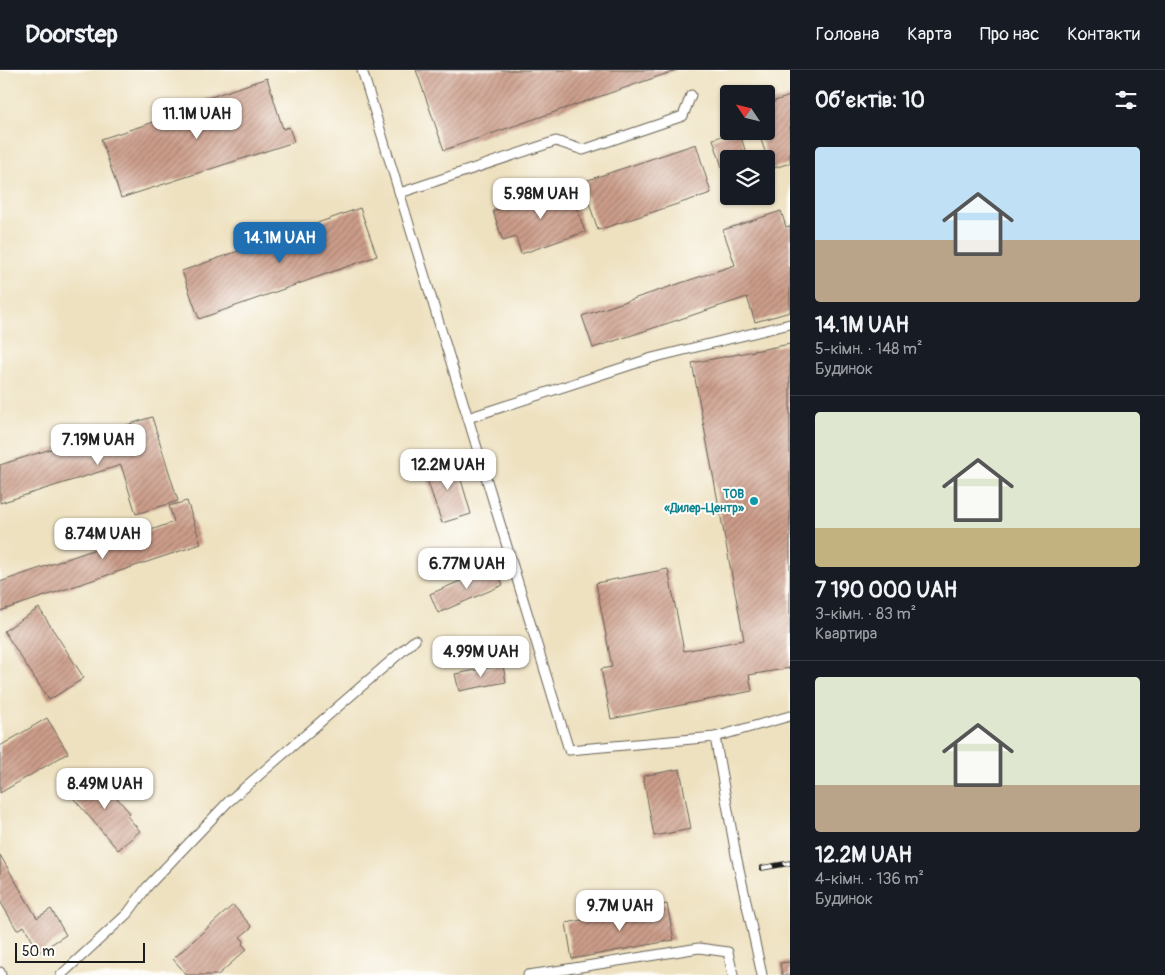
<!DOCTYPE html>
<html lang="uk">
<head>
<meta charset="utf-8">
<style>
	body { margin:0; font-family:Pangolin,sans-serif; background:#20242c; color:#f1f3f6; height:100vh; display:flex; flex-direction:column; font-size:19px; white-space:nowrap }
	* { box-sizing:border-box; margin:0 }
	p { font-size:16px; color:#9ea1a6 }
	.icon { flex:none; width:28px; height:28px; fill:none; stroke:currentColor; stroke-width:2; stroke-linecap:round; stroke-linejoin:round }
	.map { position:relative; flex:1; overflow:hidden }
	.panel { display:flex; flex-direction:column; background:#171b24; width:375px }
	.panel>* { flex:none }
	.needle { width:32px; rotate:305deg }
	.fabs { position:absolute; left:720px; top:15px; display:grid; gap:10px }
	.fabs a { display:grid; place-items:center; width:55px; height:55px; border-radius:5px; background:#171b24; box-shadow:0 1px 4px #0004; font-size:25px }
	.scale { position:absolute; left:15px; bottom:12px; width:130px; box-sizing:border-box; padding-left:5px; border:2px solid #1c1c1c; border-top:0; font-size:14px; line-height:18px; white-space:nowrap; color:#1c1c1c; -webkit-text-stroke:4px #fdfcf7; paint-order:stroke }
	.price { position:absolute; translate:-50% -42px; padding:0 11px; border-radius:10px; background:#fff; color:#222; font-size:16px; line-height:32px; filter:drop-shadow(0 1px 2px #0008) }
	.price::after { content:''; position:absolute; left:50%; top:30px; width:15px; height:11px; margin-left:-8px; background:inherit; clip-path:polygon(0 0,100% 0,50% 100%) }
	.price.active { background:#1f6fb2; color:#fff }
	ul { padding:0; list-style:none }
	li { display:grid; align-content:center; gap:10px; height:265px; padding:0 25px }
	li+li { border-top:1px solid #363941 }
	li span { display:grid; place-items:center; height:155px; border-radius:5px; color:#555 }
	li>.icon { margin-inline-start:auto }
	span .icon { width:90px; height:90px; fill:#fffc; stroke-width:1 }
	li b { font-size:21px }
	h2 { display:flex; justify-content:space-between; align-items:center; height:60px; padding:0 25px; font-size:21px }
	header { display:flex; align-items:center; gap:30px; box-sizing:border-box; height:70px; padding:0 25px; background:#171b24; border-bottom:1px solid #363941 }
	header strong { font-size:24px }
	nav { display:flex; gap:28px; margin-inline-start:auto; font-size:18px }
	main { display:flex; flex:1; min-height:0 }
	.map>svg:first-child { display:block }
	.building { fill:url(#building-hatch) }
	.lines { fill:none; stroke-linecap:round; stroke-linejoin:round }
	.lane-casing { stroke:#666155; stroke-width:11 }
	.lane { stroke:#fff; stroke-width:9 }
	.rail-casing { stroke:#1c1c1c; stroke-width:5.5 }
	.rail { stroke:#fdfcf7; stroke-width:4; stroke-dasharray:11; stroke-linecap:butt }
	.culture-dot { fill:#0f9aa8; stroke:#fdfcf7; stroke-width:2 }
	.labels { text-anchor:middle; stroke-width:4; stroke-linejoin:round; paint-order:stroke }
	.culture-label { font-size:12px; font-weight:bold; fill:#0d838f; stroke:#fdfcf7; text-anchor:end }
</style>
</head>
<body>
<header>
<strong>Doorstep</strong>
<nav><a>Головна</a><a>Карта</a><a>Про нас</a><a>Контакти</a></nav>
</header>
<main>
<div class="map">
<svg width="790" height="905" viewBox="0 0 790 905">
	<defs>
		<pattern id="building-hatch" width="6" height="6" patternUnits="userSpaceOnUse" patternTransform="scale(1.25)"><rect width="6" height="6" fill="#cc9d8a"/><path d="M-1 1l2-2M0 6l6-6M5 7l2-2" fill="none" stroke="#a57f70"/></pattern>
	</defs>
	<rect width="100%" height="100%" fill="#fdfcf7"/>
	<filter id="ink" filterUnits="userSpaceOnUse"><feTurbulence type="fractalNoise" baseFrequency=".02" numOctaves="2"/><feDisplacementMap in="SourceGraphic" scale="10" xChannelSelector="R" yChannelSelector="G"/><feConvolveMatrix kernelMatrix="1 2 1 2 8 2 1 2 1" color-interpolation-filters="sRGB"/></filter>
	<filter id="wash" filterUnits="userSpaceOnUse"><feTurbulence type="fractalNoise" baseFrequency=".0096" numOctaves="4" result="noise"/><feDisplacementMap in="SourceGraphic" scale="20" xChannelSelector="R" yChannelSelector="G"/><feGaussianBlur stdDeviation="1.12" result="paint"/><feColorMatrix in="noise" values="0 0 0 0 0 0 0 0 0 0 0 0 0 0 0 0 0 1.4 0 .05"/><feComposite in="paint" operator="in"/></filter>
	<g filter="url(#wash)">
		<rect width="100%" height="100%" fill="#eee1c0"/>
		<g id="blocks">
			<g class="building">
				<polygon points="416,0 677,0 444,80"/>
				<polygon points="267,8 283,59 289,57 294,72 121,128 101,69 207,35 205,29"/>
				<polygon points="790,26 790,93 771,99 758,61 766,61 766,34"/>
				<polygon points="738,61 739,61 748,89 729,89 728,116 713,69"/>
				<polygon points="696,74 711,123 598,160 582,112"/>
				<polygon points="569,115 585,162 521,184 516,167 503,171 493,141"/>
				<polygon points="360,138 377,186 199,249 182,201"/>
				<polygon points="781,141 786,157 790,156 790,242 755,252 747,227 593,278 582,246 735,195 723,160"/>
				<polygon points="790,274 790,598 749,605 752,621 611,649 601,599 612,597 596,513 668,499 684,581 744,570 692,293"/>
				<polygon points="152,347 178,431 136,444 121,395 0,433 0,395"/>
				<polygon points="455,389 471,444 442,453 423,398"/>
				<polygon points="187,431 201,474 0,541 0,512 174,452 169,436"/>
				<polygon points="495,496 503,515 438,543 430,524"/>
				<polygon points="39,538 84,608 49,630 4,561"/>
				<polygon points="503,595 506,612 459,621 455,604"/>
				<polygon points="47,648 68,683 0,723 0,676"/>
				<polygon points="680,699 691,759 654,766 643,706"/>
				<polygon points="93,700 130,743 127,746 140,761 118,780 68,722"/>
				<polygon points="0,785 37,848 51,839 66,865 39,882 24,856 17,860 0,831"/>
				<polygon points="667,834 674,870 572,889 566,853"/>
				<polygon points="233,835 252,857 240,867 244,871 242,874 247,879 218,905 187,905 173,889"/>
				<polygon points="790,892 790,905 782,905 780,893"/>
			</g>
		</g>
	</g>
	<g filter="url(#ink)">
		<use href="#blocks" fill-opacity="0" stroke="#666155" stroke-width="1"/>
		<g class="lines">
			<g class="lane-casing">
				<g id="lane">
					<polyline points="362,0 569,680 715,667"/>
					<polyline points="400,123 556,71 583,80 683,46 691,25"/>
					<polyline points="468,348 652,288 790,254"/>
					<polyline points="0,902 1,905"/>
					<polyline points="61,905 128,843 147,817 228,732 415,570"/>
					<polyline points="528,905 549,902"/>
					<polyline points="549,905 549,902 699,878 728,882 733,905"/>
					<polyline points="762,905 736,785 715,667 790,646"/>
				</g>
			</g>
			<use href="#lane" class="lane"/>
			<g class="rail-casing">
				<polyline id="rail" points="762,798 790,793"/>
			</g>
			<use href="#rail" class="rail"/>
		</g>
	</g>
	<circle class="culture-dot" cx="754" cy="431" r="5"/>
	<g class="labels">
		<g class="culture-label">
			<text x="744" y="428">ТОВ<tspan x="744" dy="14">«Дилер-Центр»</tspan></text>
		</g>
	</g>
</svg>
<div class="fabs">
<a><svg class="needle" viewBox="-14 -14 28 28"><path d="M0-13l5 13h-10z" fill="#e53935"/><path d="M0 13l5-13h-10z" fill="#9ea1a6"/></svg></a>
<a><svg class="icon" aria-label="layers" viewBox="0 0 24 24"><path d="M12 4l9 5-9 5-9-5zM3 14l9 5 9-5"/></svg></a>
</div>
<div class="scale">50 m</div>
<b class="price" style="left:197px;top:70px">11.1M UAH</b>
<b class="price" style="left:541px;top:150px">5.98M UAH</b>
<b class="price active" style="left:280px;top:194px">14.1M UAH</b>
<b class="price" style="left:98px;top:396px">7.19M UAH</b>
<b class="price" style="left:448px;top:421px">12.2M UAH</b>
<b class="price" style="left:103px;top:490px">8.74M UAH</b>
<b class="price" style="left:467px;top:520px">6.77M UAH</b>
<b class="price" style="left:481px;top:608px">4.99M UAH</b>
<b class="price" style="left:105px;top:740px">8.49M UAH</b>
<b class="price" style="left:620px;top:862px">9.7M UAH</b>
</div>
<section class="panel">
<h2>Об’єктів: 10<svg class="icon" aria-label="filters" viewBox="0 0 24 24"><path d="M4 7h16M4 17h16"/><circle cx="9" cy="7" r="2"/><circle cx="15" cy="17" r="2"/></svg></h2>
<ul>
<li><span style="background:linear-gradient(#bfe0f5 60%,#b9a48a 0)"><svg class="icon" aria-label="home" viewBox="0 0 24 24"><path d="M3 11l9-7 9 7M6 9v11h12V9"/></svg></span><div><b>14.1M UAH</b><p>5-кімн. · 148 m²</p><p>Будинок</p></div></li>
<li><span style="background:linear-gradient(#dfe7d0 75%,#c2b280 0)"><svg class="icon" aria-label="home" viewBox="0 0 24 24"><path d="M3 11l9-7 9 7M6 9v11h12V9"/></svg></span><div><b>7 190 000 UAH</b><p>3-кімн. · 83 m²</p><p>Квартира</p></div></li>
<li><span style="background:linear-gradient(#dfe7d0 70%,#b9a48a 0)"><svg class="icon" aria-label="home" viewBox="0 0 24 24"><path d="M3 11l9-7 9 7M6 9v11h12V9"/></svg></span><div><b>12.2M UAH</b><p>4-кімн. · 136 m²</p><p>Будинок</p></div></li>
</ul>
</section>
</main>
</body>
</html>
